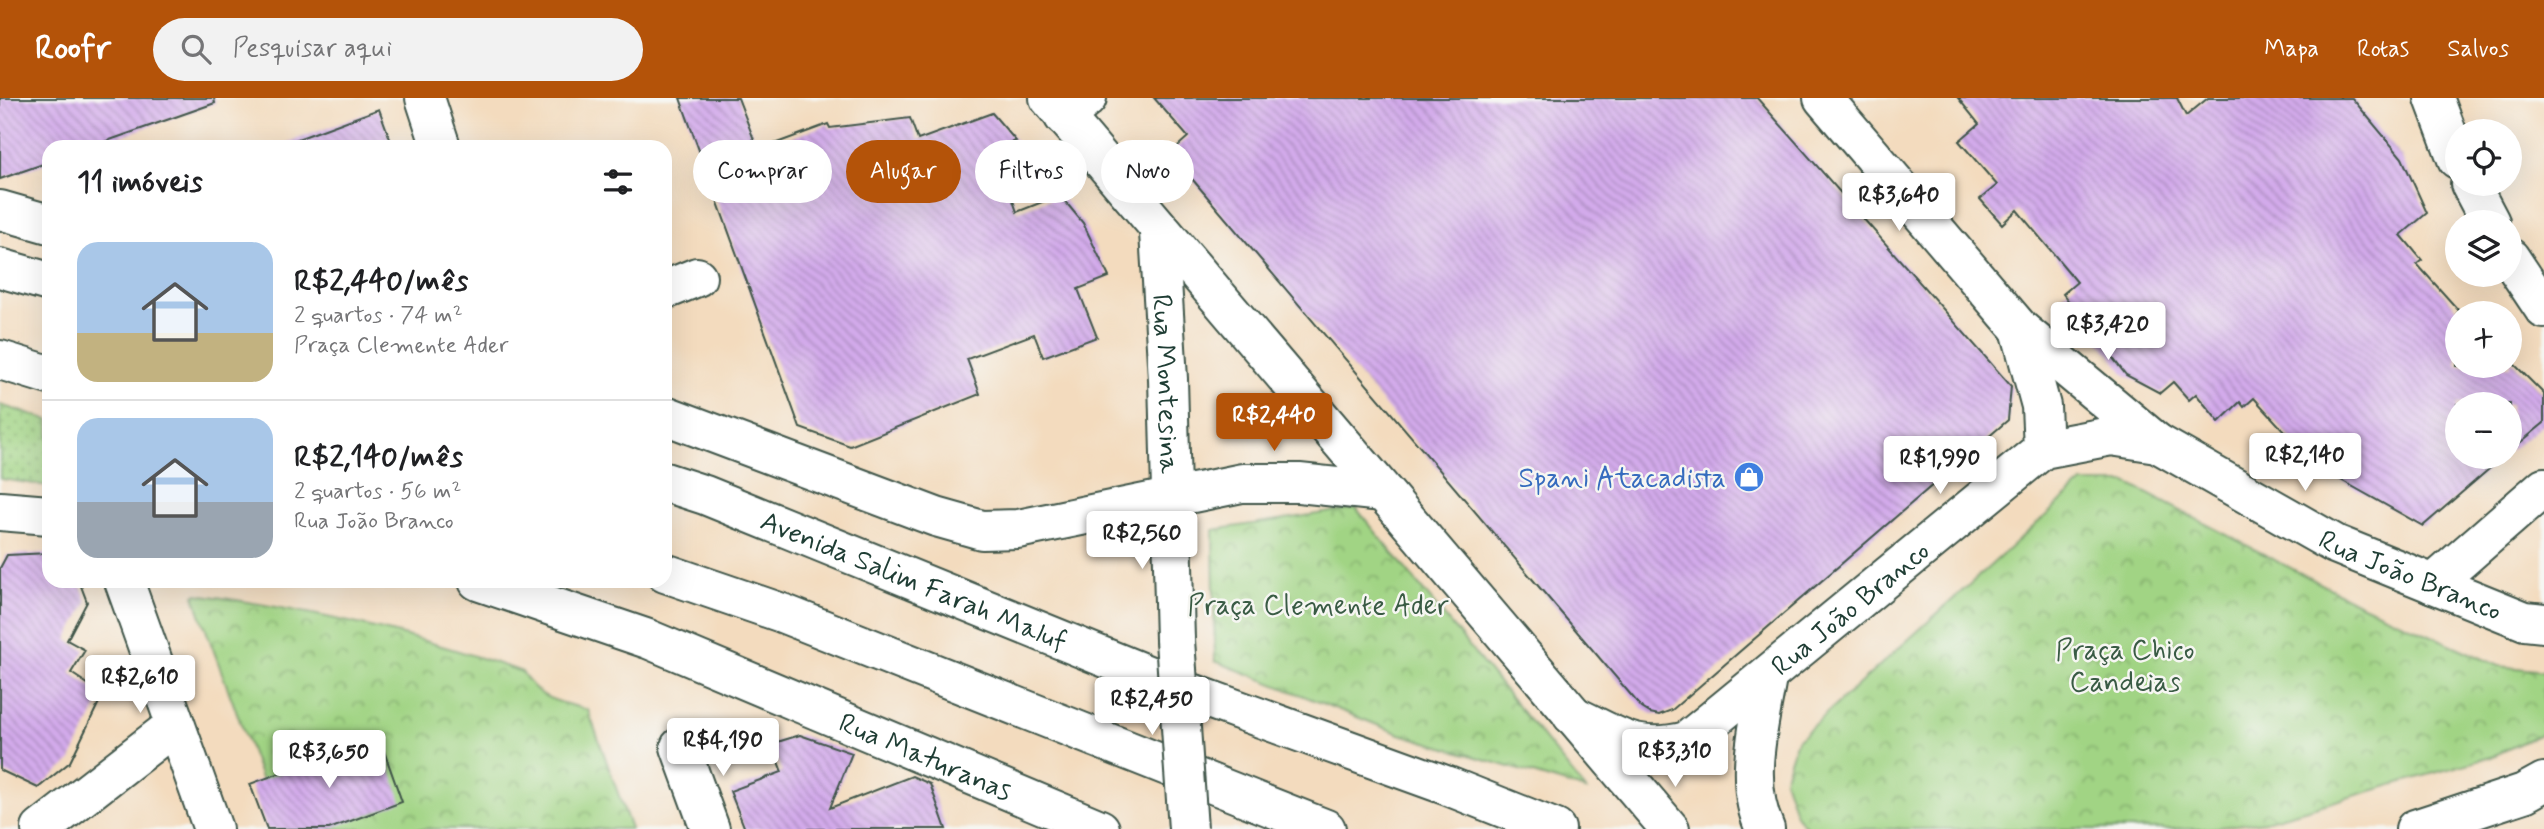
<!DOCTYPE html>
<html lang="pt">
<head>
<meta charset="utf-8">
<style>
	body { margin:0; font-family:Mynerve,sans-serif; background:#f2f2f2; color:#202124; height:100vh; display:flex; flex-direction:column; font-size:26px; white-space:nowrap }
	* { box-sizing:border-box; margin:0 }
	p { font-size:23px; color:#757577 }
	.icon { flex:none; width:38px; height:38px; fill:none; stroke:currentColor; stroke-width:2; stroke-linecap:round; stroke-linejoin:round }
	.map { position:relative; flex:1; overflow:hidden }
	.panel { position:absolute; left:42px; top:42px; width:630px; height:448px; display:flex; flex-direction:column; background:#fff; border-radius:21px; box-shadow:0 7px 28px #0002 }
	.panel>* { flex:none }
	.guide { position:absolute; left:693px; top:42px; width:665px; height:63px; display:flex; gap:14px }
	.tools { position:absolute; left:2445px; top:21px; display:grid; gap:14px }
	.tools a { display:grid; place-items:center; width:77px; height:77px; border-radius:50%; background:#fff; box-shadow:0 7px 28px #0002; font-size:35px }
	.price { position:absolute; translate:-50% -60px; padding:0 16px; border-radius:7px; background:#fff; color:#222; font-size:23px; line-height:46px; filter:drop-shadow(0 2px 4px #0008) }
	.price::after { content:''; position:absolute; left:50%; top:42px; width:21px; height:16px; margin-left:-10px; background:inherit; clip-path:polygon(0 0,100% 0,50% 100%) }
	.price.selected { background:#b45309; color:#fff }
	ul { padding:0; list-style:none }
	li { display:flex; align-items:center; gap:21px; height:175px; padding:0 35px }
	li+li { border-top:2px solid #e0e0e0 }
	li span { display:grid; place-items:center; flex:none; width:196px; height:140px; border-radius:21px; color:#555 }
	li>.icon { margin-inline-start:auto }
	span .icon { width:84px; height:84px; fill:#fffc; stroke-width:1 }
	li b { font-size:30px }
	h2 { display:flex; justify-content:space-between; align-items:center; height:84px; padding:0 35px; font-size:30px }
	.tag { padding:0 24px; border-radius:32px; background:#fff; box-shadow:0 7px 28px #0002; font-size:24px; line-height:63px }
	.tag.selected { background:#b45309; color:#fff }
	header { display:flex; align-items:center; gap:42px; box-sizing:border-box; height:98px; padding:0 35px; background:#b45309; color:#fff }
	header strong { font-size:33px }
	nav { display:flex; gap:38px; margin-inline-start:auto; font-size:24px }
	.search { width:490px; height:63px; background:#f2f2f2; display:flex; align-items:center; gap:18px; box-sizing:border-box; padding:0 24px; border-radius:38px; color:#757577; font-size:26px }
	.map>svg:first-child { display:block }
	.grass { fill:url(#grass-dots); stroke:#60885c; stroke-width:2 }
	.park { fill:url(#park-crowns); stroke:#60885c; stroke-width:2 }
	.building { fill:url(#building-back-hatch) }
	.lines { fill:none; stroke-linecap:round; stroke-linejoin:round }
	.street-casing { stroke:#3f5549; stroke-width:42 }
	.secondary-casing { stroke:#3f5549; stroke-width:42 }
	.highway-casing { stroke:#3f5549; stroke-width:42 }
	.street { stroke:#fff; stroke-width:38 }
	.secondary { stroke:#fff; stroke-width:38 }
	.highway { stroke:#fff; stroke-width:38 }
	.secondary-bridge-casing { stroke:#3f5549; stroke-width:42; stroke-linecap:butt }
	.secondary-bridge { stroke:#fff; stroke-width:38 }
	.labels { text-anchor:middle; stroke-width:5; stroke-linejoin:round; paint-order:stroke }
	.street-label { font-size:28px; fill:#1f3d34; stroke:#f6f6f2 }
	.shop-label { font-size:28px; fill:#366cbe; stroke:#f6f6f2; text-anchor:end }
	.park-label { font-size:28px; fill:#395b44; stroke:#f6f6f2 }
</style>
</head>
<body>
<header>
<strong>Roofr</strong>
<div class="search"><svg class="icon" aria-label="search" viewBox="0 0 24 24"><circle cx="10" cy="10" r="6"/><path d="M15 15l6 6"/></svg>Pesquisar aqui</div>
<nav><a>Mapa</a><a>Rotas</a><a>Salvos</a></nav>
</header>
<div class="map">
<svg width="2544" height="731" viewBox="0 0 2544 731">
	<defs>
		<pattern id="grass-dots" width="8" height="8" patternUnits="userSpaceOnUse" patternTransform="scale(1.75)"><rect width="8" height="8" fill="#a1d484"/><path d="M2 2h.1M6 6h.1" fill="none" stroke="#83ad6d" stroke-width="1.8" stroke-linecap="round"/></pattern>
		<pattern id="park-crowns" width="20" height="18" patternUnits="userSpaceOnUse" patternTransform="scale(1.75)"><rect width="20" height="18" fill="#a1d484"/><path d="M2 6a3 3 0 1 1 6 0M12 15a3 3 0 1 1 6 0" fill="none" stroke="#83ad6d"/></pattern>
		<pattern id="building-back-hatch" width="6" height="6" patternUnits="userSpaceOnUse" patternTransform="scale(1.75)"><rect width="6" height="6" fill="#d3aaeb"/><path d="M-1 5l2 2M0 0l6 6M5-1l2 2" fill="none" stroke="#ab8cbf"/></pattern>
	</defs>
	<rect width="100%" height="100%" fill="#f6f6f2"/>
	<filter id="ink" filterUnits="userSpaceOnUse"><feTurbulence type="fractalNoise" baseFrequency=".0143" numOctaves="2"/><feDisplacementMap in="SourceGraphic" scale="14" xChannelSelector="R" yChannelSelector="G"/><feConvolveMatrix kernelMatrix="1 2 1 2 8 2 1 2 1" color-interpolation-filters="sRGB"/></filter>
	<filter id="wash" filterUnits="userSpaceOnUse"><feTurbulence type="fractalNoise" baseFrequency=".00686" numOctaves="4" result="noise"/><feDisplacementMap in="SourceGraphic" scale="28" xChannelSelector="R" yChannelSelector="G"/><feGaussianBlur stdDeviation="1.57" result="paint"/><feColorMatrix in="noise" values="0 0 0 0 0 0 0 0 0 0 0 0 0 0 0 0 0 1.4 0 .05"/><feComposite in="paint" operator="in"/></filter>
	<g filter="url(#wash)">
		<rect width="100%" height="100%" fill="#f3dbbe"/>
		<polygon class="grass" points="0,307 49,322 49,388 0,381"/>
		<g class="park">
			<polygon points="2082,385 2127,385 2358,505 2499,568 2544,573 2544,634 2491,659 2265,723 2208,731 1808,731 1796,717 1784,681 1797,642"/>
			<polygon points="1356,410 1586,692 1400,636 1215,563 1213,432"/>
			<path d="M197 496C309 512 416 536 522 574 541 604 556 602 588 612L631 731H280L199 513 194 497Z"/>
		</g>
		<g id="blocks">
			<g class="building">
				<polygon points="0,0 214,0 215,5 90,49 49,49 49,64 0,81"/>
				<polygon points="680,0 738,0 758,52 828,26 830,30 910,20 918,42 992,15 1016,43 995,51 1017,114 1060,97 1083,125 1109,179 1078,191 1097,239 1043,259 1034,236 967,261 980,296 850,348 800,330"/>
				<polygon points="1154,0 1757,0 2011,288 2008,322 1672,612 1659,617 1650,615 1642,610 1170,55 1188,39"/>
				<polygon points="1958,0 2177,0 2186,18 2208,0 2352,0 2402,60 2427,115 2401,137 2422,162 2417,166 2461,215 2457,215 2457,268 2510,268 2510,262 2544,296 2544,325 2510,353 2510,306 2457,306 2457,359 2503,359 2423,428 2316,368 2254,300 2244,309 2240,304 2219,324 2196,296 2189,302 2173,284 2160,295 2126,277 2063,196 2077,184 2017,112 2002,126 1980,101 1997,87 1959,43 1979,26"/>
				<polygon points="379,11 393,49 288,49 287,45"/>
				<polygon points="49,455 49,483 79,483 87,504 67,542 85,552 71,575 103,596 70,664 38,690 0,672 0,470 7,457"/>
				<polygon points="800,637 852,655 830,710 912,678 930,686 946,731 745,731 730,693 782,674 771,646"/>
				<polygon points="379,639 402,704 329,731 267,731 250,686"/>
			</g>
		</g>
	</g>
	<g filter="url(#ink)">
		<use href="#blocks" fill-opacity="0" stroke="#3f5549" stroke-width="2"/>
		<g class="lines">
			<g class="street-casing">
				<g id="street">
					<polyline points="425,0 441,49"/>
					<polyline points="1823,0 2020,231 2157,345"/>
					<polyline points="2434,0 2457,61"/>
					<polyline points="1064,19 1087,0"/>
					<polyline points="2470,86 2490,124"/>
					<polyline points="2510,160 2544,211"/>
					<polyline points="665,192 697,179"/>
					<polyline points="2020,231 2041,308 2043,351"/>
					<polyline points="0,413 49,417"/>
					<polyline points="124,483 213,731"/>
					<path id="s1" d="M478 483 648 541 1100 731"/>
					<polyline points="2433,486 2544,389"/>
					<polyline points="680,649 710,731"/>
					<polyline points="41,731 175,627"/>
				</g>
			</g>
			<g class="secondary-casing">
				<g id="secondary">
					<polyline points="1049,0 1670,731"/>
					<polyline points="0,112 49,126"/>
					<path id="s2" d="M1159 134 1168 281 1175 542"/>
					<polyline points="665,317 936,419 982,432 1018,431 1242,385 1299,385 1383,394"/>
					<path id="s3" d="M1572 617C1618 638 1635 656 1687 643L2043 351 2111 338 2157 345 2335 446 2525 523 2544 525"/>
					<path d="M1765 731C1743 684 1759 628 1767 580"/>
				</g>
			</g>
			<g class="highway-casing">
				<g id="highway">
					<polyline points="0,170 49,184"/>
					<polyline points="0,262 49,277"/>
					<path id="s4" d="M665 384 705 397 1192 595 1448 688 1556 731"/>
					<polyline points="665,475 782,515 1326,731"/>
					<polyline points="2415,731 2524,695 2544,684"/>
				</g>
			</g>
			<use href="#street" class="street"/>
			<use href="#secondary" class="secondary"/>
			<use href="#highway" class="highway"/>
			<g class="secondary-bridge-casing">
				<polyline id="secondary-bridge" points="1175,542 1188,731"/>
			</g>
			<use href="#secondary-bridge" class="secondary-bridge"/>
		</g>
	</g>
	<defs>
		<g id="shop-disc" transform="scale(1.575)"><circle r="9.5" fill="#3f7fe0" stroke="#f6f6f2"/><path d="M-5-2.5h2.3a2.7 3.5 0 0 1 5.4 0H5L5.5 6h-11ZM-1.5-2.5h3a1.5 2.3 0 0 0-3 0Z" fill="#fff"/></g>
	</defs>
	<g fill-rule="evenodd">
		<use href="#shop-disc" x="1749" y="379"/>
	</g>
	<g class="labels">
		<g class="street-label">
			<text dy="10" stroke="none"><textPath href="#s2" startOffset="152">Rua Montesina</textPath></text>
			<text dy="10" stroke="none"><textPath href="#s3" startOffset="984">Rua João Branco</textPath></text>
			<text dy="10" stroke="none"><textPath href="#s4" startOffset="268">Avenida Salim Farah Maluf</textPath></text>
			<text dy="10" stroke="none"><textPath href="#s3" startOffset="332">Rua João Branco</textPath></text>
			<text dy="10" stroke="none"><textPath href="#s1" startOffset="481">Rua Maturanas</textPath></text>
		</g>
		<g class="shop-label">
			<text x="1726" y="389">Spani Atacadista</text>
		</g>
		<g class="park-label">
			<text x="1318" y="516">Praça Clemente Ader</text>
			<text x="2125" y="561">Praça Chico<tspan x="2125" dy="32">Candeias</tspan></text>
		</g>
	</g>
</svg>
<div class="tools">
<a><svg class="icon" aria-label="locate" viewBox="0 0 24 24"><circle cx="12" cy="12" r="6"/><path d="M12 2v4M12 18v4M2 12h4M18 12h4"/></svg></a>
<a><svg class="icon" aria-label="layers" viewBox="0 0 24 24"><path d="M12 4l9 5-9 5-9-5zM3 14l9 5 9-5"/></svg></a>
<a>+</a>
<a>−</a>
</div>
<b class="price" style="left:1899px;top:135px">R$3,640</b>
<b class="price" style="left:2108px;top:264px">R$3,420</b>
<b class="price selected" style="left:1274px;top:355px">R$2,440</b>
<b class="price" style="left:2305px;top:395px">R$2,140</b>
<b class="price" style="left:1940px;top:398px">R$1,990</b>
<b class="price" style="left:1142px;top:473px">R$2,560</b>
<b class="price" style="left:140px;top:617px">R$2,610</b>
<b class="price" style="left:1152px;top:639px">R$2,450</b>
<b class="price" style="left:723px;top:680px">R$4,190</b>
<b class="price" style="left:1675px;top:691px">R$3,310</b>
<b class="price" style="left:329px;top:692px">R$3,650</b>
<div class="guide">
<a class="tag">Comprar</a>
<a class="tag selected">Alugar</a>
<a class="tag">Filtros</a>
<a class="tag">Novo</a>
</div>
<section class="panel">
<h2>11 imóveis<svg class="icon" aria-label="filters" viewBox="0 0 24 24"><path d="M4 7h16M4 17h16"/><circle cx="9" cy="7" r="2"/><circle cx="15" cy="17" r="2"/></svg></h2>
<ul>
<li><span style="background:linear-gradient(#a9c7e8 65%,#c2b280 0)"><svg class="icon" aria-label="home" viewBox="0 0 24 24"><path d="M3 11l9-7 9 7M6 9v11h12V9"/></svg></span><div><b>R$2,440/mês</b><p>2 quartos · 74 m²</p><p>Praça Clemente Ader</p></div></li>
<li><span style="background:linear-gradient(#a9c7e8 60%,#9aa5b1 0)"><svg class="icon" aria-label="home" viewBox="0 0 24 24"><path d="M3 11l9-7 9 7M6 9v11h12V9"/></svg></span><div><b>R$2,140/mês</b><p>2 quartos · 56 m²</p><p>Rua João Branco</p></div></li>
</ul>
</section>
</div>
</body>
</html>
